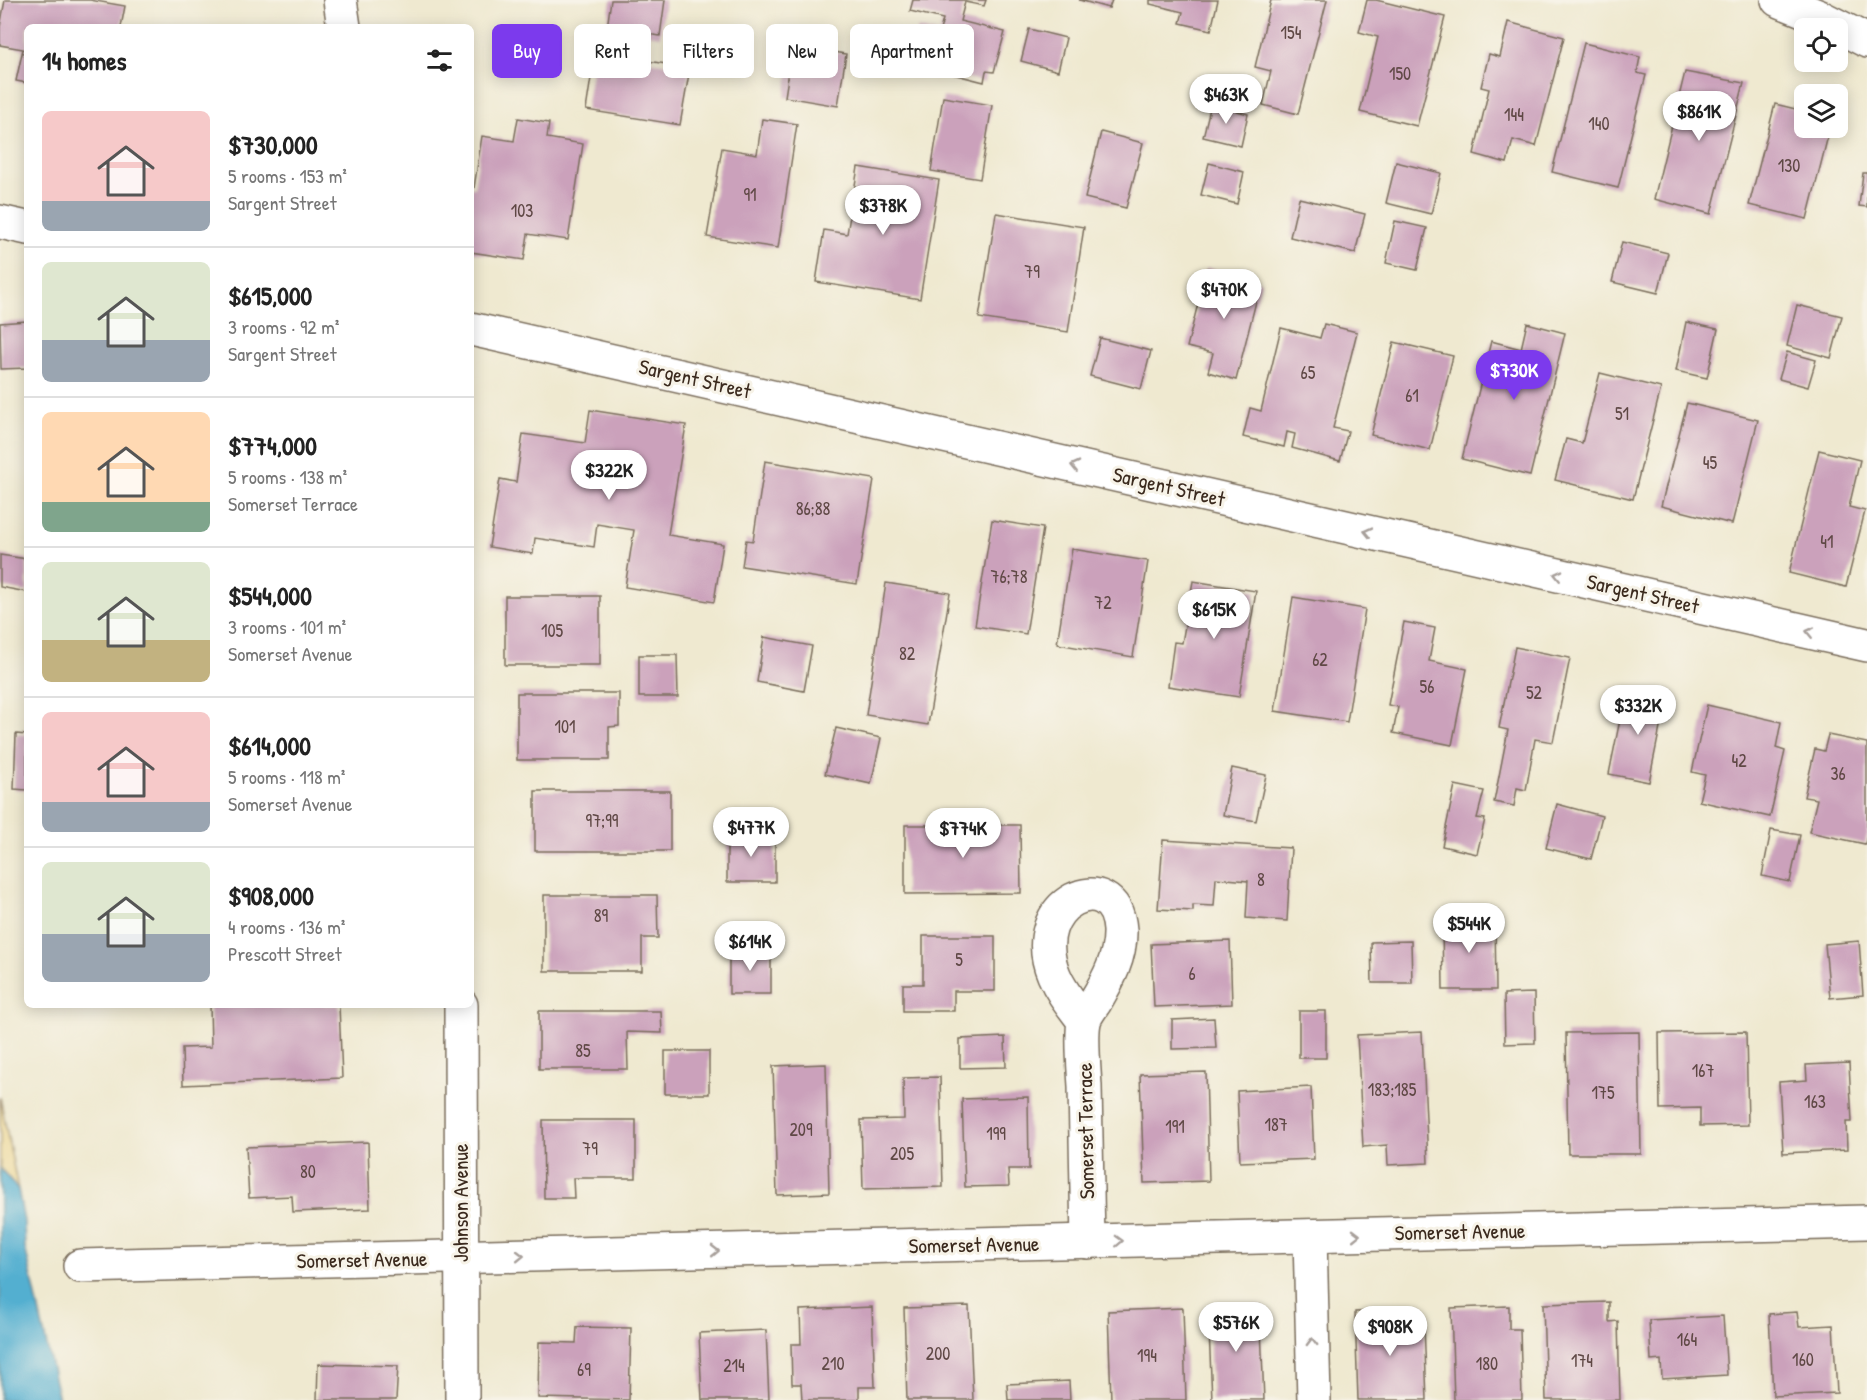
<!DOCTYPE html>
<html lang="en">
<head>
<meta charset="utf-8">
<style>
	body { margin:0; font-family:"Patrick Hand",sans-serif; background:#f2f2f2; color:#222; height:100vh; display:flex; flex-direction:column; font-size:22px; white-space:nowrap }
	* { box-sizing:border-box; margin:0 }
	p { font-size:20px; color:#767676 }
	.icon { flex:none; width:33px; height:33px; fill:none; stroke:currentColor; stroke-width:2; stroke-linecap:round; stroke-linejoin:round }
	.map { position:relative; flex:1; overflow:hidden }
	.drawer { position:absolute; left:24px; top:24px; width:450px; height:984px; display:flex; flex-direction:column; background:#fff; border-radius:9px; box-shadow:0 3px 15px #0003 }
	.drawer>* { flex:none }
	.guide { position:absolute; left:492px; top:24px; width:570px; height:54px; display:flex; gap:12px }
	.tools { position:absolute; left:1794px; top:18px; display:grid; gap:12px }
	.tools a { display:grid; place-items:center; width:54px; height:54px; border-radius:9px; background:#fff; box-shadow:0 3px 15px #0003; font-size:30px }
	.price { position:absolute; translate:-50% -51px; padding:0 14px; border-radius:21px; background:#fff; color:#222; font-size:20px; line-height:39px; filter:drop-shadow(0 2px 3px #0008) }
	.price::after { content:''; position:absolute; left:50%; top:36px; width:18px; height:14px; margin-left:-9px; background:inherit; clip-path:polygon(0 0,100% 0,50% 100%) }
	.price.active { background:#7c3aed; color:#fff }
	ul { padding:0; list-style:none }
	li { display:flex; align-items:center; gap:18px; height:150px; padding:0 18px }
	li+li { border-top:2px solid #e0e0e0 }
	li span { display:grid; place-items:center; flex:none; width:168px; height:120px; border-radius:9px; color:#555 }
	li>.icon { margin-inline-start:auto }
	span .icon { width:72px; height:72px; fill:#fffc; stroke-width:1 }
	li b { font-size:26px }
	h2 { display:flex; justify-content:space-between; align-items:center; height:72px; padding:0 18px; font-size:26px }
	.pill { padding:0 21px; border-radius:9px; background:#fff; box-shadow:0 3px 15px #0003; font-size:21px; line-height:54px }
	.pill.active { background:#7c3aed; color:#fff }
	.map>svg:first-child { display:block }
	.sand { fill:#eeda9e; stroke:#94825e; stroke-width:1.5 }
	.water { fill:#52afd0; stroke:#466c77; stroke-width:1.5 }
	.building { fill:#cba1bb }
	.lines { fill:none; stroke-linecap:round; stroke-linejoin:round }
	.minor-casing { stroke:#7a6d5c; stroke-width:36 }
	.minor { stroke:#fff; stroke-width:33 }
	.oneway { stroke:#a79f9a }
	.labels { text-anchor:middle; stroke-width:6; stroke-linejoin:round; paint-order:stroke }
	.number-label { font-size:18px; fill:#5f4845 }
	.street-label { font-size:21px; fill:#3b2a1e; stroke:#f7f3e8 }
</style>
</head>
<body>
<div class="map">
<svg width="1867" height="1400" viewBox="0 0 1867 1400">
	<rect width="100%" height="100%" fill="#f7f3e8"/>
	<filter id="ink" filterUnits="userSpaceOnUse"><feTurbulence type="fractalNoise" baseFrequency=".0167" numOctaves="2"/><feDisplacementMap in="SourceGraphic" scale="12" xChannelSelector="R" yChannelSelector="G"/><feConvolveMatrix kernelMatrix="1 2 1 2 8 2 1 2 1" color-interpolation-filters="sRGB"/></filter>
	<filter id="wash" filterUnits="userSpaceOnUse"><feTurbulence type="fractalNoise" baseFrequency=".008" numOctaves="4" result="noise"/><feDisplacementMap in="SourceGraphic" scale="24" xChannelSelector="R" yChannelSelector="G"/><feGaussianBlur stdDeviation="1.35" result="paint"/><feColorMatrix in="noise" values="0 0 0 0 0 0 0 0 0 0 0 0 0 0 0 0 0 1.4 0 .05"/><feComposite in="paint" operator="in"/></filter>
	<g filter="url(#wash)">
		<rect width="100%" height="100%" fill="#efe9d0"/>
		<polygon class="sand" points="0,1097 18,1189 0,1168"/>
		<polygon class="water" points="0,1168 18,1189 24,1221 25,1247 59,1400 0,1400"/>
		<g id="blocks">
			<g class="building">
				<polygon points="5,0 90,0 125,6 121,27 27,27 27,83 16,81 23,49 0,45 0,27"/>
				<polygon points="611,0 665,0 660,36 607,28"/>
				<polygon points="913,0 986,0 984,6 965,2 960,21 1005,32 994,72 986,71 984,82 909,63 918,28 939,34 943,19 910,11"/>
				<polygon points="1079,0 1112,0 1109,8"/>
				<polygon points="1150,0 1218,0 1211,30 1180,23 1183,12 1150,4"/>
				<polygon points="1271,0 1327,0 1298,114 1263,105 1271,71 1255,67"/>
				<polygon points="1367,0 1376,0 1445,17 1417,126 1360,112 1378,37 1359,32"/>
				<polygon points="1508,22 1564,37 1536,146 1513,140 1507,163 1474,154 1489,89 1481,87 1489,54 1500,57"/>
				<polygon points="1029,29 1066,38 1058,71 1021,61"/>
				<polygon points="1584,43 1640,57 1637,73 1646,75 1618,188 1552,172"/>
				<polygon points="793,45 846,54 838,106 785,97"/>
				<polygon points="595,52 690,68 680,125 586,110"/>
				<polygon points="1685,72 1744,83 1711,214 1654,199"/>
				<polygon points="943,97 992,105 980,179 931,171"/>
				<polygon points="1211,104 1248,114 1241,146 1203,137"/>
				<polygon points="1775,104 1804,111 1804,128 1830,128 1807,219 1749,205"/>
				<polygon points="518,118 549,123 547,138 583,144 568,240 528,234 524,260 471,252 471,187 474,188 482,136 514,141"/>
				<polygon points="762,119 797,124 778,248 707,237 722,148 757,154"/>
				<polygon points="1101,132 1143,143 1126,208 1085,198"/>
				<polygon points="1396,162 1441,173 1431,214 1386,203"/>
				<polygon points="1209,163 1244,172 1237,204 1201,195"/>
				<polygon points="858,167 939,180 920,299 816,282 824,230 847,234"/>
				<polygon points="1863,173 1867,173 1867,207 1859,206"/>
				<polygon points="1299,198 1365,214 1355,253 1290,237"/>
				<polygon points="996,213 1084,227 1068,332 979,318"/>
				<polygon points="1395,221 1427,228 1417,270 1386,263"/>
				<polygon points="1622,242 1668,253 1658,293 1612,282"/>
				<polygon points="1207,268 1261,282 1236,380 1208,372 1213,353 1187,347"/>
				<polygon points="1797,305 1842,316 1831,358 1787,346"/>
				<polygon points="27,321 27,368 1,369 0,323"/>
				<polygon points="1686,322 1718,329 1707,378 1676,371"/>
				<polygon points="1527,323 1565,333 1530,476 1462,459 1491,341 1521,349"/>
				<polygon points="1324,324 1357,332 1333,428 1348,431 1340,461 1292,448 1295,434 1287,432 1284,447 1243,437 1250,408 1261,411 1281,328 1320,338"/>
				<polygon points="1100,338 1151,351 1141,389 1090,376"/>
				<polygon points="1394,342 1453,356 1430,450 1371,435"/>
				<polygon points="1787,352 1816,360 1808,387 1779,379"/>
				<polygon points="1600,373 1661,388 1633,499 1555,480 1566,439 1582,443"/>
				<polygon points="1687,403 1758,420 1732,524 1661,506"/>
				<polygon points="590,410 686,425 668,535 723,544 714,602 625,587 634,530 597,524 594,547 535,538 533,554 489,547 500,479 516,482 523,434 585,443"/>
				<polygon points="1819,450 1860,460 1849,507 1865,511 1846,587 1789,573"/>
				<polygon points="765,461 874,479 857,584 742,566 746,540 753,541"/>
				<polygon points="992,520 1043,528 1026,634 975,626"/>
				<polygon points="1072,549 1148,561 1133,657 1057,644"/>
				<polygon points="0,555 27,559 27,592 0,587"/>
				<polygon points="1193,581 1256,591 1239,697 1168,686 1174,642 1182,643"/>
				<polygon points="886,583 950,593 928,725 866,715"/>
				<rect x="505" y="596" width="95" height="69"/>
				<polygon points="1293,597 1365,609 1347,722 1275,711"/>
				<polygon points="1404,622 1435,628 1429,661 1467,669 1452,745 1393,733 1398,707 1388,705"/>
				<polygon points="764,637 812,646 804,691 757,682"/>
				<polygon points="1515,647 1570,658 1553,742 1535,739 1526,790 1517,788 1514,806 1494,802 1508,730 1499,728"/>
				<polygon points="639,655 677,655 678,697 639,697"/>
				<polygon points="1626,690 1666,698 1649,782 1609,774"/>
				<polygon points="517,693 619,693 619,726 609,727 609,760 517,760"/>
				<polygon points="1707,705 1781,722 1776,748 1785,751 1770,817 1699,801 1705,775 1692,772"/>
				<polygon points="836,728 881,738 871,784 825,774"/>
				<polygon points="16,734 27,735 27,790 14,789"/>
				<polygon points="1828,735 1867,743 1867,835 1865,844 1809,832 1817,799 1804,797 1815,749 1824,751"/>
				<polygon points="1232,768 1266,775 1256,821 1223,815"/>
				<polygon points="1455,785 1484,791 1477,818 1485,819 1477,854 1442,846"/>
				<rect x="535" y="791" width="135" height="60"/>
				<polygon points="1557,804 1602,816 1591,859 1546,848"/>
				<polygon points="905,825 1020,825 1021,893 905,894"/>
				<polygon points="1771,830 1800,835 1790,882 1762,876"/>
				<rect x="727" y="834" width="48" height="48"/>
				<polygon points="1163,840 1291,848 1287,921 1246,918 1248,881 1216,878 1214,906 1193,905 1193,911 1158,909"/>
				<polygon points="544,895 657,895 658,938 642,938 642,971 544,971"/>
				<polygon points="1495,917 1496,990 1443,990 1442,919"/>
				<polygon points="923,936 995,936 995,991 954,991 954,1011 903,1011 903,984 923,984"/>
				<polygon points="1230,941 1232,1004 1154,1007 1151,944"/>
				<polygon points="1411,941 1412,983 1372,983 1371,942"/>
				<polygon points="1859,941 1863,995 1830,998 1825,944"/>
				<rect x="729" y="950" width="42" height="44"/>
				<polygon points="1534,993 1535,1043 1505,1044 1504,994"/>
				<polygon points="210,1005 339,1005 342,1078 183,1085 182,1048 211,1047"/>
				<polygon points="539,1011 661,1011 662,1033 627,1032 628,1069 539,1069"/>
				<rect x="1299" y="1011" width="27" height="47"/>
				<polygon points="1214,1018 1216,1048 1172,1049 1172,1020"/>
				<polygon points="1422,1032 1428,1163 1388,1165 1387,1145 1363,1147 1357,1035"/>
				<polygon points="1639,1032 1641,1154 1568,1154 1566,1033"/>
				<polygon points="1746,1032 1748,1125 1700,1126 1700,1108 1660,1109 1659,1033"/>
				<polygon points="1005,1037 1006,1067 960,1068 960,1039"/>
				<rect x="665" y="1051" width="44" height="43"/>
				<polygon points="1849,1063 1852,1122 1846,1122 1847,1150 1783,1153 1779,1082 1807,1080 1806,1065"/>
				<polygon points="826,1064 829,1193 777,1195 773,1066"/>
				<polygon points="1206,1072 1209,1181 1144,1183 1140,1074"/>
				<polygon points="940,1077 943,1187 863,1189 861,1120 904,1119 903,1078"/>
				<polygon points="1311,1087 1314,1159 1240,1162 1237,1091"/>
				<polygon points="1028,1097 1029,1169 1008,1169 1009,1186 965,1187 962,1099"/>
				<polygon points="543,1120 636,1120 636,1178 573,1178 574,1198 544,1198"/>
				<polygon points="368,1142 370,1209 293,1212 292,1196 249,1198 246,1147"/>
				<polygon points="1609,1302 1609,1322 1618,1321 1620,1400 1546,1400 1543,1304"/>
				<polygon points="1260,1305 1264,1400 1212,1400 1208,1307"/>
				<polygon points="969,1306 973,1400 907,1400 904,1308"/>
				<polygon points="1509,1306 1509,1329 1520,1329 1522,1400 1454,1400 1451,1308"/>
				<polygon points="872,1307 875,1387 859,1387 859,1400 802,1400 801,1384 792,1384 791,1344 801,1344 800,1310"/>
				<polygon points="1183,1308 1186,1400 1111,1400 1108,1311"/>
				<polygon points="1413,1310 1413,1326 1424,1325 1427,1400 1358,1400 1355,1312"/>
				<polygon points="1797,1312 1799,1327 1833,1325 1837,1393 1773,1396 1769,1314"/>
				<polygon points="1723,1316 1727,1375 1662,1379 1661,1360 1651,1361 1649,1320"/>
				<polygon points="577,1327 631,1328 629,1400 538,1398 539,1342 576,1343"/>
				<polygon points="766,1330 769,1400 702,1400 699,1333"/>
				<polygon points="318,1364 398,1366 396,1400 317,1400"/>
				<polygon points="1069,1381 1070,1400 1008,1400 1007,1384"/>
			</g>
		</g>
	</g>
	<g filter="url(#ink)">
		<use href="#blocks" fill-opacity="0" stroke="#7a6d5c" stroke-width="1.5"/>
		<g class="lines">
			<g class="minor-casing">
				<g id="minor">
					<polyline points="340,0 344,27"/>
					<polyline points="1778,0 1820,17 1867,41"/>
					<polyline points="0,222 27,228"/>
					<polyline points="471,329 1867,645"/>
					<polyline points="461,1005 462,1400"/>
					<path d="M1084 1021C1073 1006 1061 992 1054 975 1023 902 1115 862 1120 930 1121 957 1108 980 1095 1002 1091 1008 1085 1016 1084 1022 1081 1036 1084 1070 1085 1086 1086 1138 1087 1190 1088 1242"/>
					<polyline points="1310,1236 1314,1400"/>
					<polyline points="80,1266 1867,1222"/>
				</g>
			</g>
			<use href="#minor" class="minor"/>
		</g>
		<defs><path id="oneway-chevron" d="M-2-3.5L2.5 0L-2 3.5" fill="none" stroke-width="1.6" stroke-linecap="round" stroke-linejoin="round" transform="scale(1.5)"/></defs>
		<g class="oneway">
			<use href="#oneway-chevron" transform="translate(1075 466) rotate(-167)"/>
			<use href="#oneway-chevron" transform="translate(1368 532) rotate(-167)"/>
			<use href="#oneway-chevron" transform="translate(1558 575) rotate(-167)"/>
			<use href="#oneway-chevron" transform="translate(1810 632) rotate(-167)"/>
			<use href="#oneway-chevron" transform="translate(1356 1235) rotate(-1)"/>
			<use href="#oneway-chevron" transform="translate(1119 1241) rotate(-2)"/>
			<use href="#oneway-chevron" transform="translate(715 1251) rotate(-1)"/>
			<use href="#oneway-chevron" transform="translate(520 1256) rotate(-1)"/>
			<use href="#oneway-chevron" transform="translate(1312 1342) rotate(-91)"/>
		</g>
	</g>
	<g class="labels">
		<g class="number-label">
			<text x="1291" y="39">154</text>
			<text x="1400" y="80">150</text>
			<text x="1514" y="121">144</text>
			<text x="1599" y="130">140</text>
			<text x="1789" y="172">130</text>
			<text x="750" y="201">91</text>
			<text x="522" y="217">103</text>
			<text x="1032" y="278">79</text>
			<text x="1308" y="379">65</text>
			<text x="1412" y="402">61</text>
			<text x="1622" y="420">51</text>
			<text x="1710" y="469">45</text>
			<text x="813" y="515">86;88</text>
			<text x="1827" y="548">41</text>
			<text x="1009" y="583">76;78</text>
			<text x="1103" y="609">72</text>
			<text x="552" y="637">105</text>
			<text x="907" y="660">82</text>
			<text x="1320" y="666">62</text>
			<text x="1427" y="693">56</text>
			<text x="1534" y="699">52</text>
			<text x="565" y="733">101</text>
			<text x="1739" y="767">42</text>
			<text x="1838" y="780">36</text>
			<text x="602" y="827">97;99</text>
			<text x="1261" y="886">8</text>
			<text x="601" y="922">89</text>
			<text x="959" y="966">5</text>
			<text x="1192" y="980">6</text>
			<text x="583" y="1057">85</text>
			<text x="1703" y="1077">167</text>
			<text x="1392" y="1096">183;185</text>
			<text x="1603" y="1099">175</text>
			<text x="1815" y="1108">163</text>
			<text x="1276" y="1131">187</text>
			<text x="1175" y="1133">191</text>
			<text x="801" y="1136">209</text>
			<text x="996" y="1140">199</text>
			<text x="590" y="1155">79</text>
			<text x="902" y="1160">205</text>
			<text x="308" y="1178">80</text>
			<text x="1687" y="1346">164</text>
			<text x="938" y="1360">200</text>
			<text x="1147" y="1362">194</text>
			<text x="1803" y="1366">160</text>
			<text x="1582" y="1367">174</text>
			<text x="833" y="1370">210</text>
			<text x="1487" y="1370">180</text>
			<text x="734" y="1372">214</text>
			<text x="584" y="1376">69</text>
		</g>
		<g class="street-label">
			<text transform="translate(695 379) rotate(13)" y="7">Sargent Street</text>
			<text transform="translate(1169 487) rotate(13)" y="7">Sargent Street</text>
			<text transform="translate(1643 594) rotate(13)" y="7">Sargent Street</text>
			<text transform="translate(1086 1131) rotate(-91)" y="7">Somerset Terrace</text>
			<text transform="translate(461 1203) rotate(-90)" y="7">Johnson Avenue</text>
			<text transform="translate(1460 1232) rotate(-1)" y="7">Somerset Avenue</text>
			<text transform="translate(974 1245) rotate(-1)" y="7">Somerset Avenue</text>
			<text transform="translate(362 1260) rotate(-1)" y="7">Somerset Avenue</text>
		</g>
	</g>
</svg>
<div class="tools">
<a><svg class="icon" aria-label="locate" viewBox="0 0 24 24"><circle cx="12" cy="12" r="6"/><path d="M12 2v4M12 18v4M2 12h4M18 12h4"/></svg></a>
<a><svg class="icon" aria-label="layers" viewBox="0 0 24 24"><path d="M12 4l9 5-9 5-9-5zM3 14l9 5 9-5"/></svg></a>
</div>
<b class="price" style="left:1226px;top:125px">$463K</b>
<b class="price" style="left:1699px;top:142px">$861K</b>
<b class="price" style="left:883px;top:236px">$378K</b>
<b class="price" style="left:1224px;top:320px">$470K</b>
<b class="price active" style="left:1514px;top:401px">$730K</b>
<b class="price" style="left:609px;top:501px">$322K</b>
<b class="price" style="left:1214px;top:640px">$615K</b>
<b class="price" style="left:1638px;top:736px">$332K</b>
<b class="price" style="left:751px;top:858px">$477K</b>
<b class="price" style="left:963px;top:859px">$774K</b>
<b class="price" style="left:1469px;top:954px">$544K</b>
<b class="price" style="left:750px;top:972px">$614K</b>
<b class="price" style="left:1236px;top:1353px">$576K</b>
<b class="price" style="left:1390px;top:1357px">$908K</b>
<div class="guide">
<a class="pill active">Buy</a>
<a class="pill">Rent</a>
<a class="pill">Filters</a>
<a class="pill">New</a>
<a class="pill">Apartment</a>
</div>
<section class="drawer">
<h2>14 homes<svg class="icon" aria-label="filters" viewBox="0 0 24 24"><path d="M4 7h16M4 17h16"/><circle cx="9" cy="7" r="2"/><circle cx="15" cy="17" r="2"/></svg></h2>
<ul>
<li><span style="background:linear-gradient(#f6c9c9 75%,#9aa5b1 0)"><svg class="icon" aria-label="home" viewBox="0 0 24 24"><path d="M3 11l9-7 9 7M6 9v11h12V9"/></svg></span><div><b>$730,000</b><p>5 rooms · 153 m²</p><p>Sargent Street</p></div></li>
<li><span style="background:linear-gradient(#dfe7d0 65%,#9aa5b1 0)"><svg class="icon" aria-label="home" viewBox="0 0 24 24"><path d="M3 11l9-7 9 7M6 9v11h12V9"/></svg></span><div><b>$615,000</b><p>3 rooms · 92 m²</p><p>Sargent Street</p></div></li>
<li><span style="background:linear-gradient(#ffd9b3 75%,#7fa58c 0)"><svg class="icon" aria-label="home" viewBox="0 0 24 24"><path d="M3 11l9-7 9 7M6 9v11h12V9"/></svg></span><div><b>$774,000</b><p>5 rooms · 138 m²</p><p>Somerset Terrace</p></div></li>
<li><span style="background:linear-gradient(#dfe7d0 65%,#c2b280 0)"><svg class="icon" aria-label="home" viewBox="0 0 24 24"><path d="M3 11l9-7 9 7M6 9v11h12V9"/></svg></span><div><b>$544,000</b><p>3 rooms · 101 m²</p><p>Somerset Avenue</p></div></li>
<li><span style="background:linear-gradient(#f6c9c9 75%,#9aa5b1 0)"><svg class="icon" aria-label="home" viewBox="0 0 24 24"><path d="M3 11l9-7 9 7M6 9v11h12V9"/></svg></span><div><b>$614,000</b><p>5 rooms · 118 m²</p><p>Somerset Avenue</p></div></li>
<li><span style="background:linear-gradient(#dfe7d0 60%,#9aa5b1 0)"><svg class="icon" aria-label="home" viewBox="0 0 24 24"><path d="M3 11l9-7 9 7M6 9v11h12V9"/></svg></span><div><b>$908,000</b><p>4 rooms · 136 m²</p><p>Prescott Street</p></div></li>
</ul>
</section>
</div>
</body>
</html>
